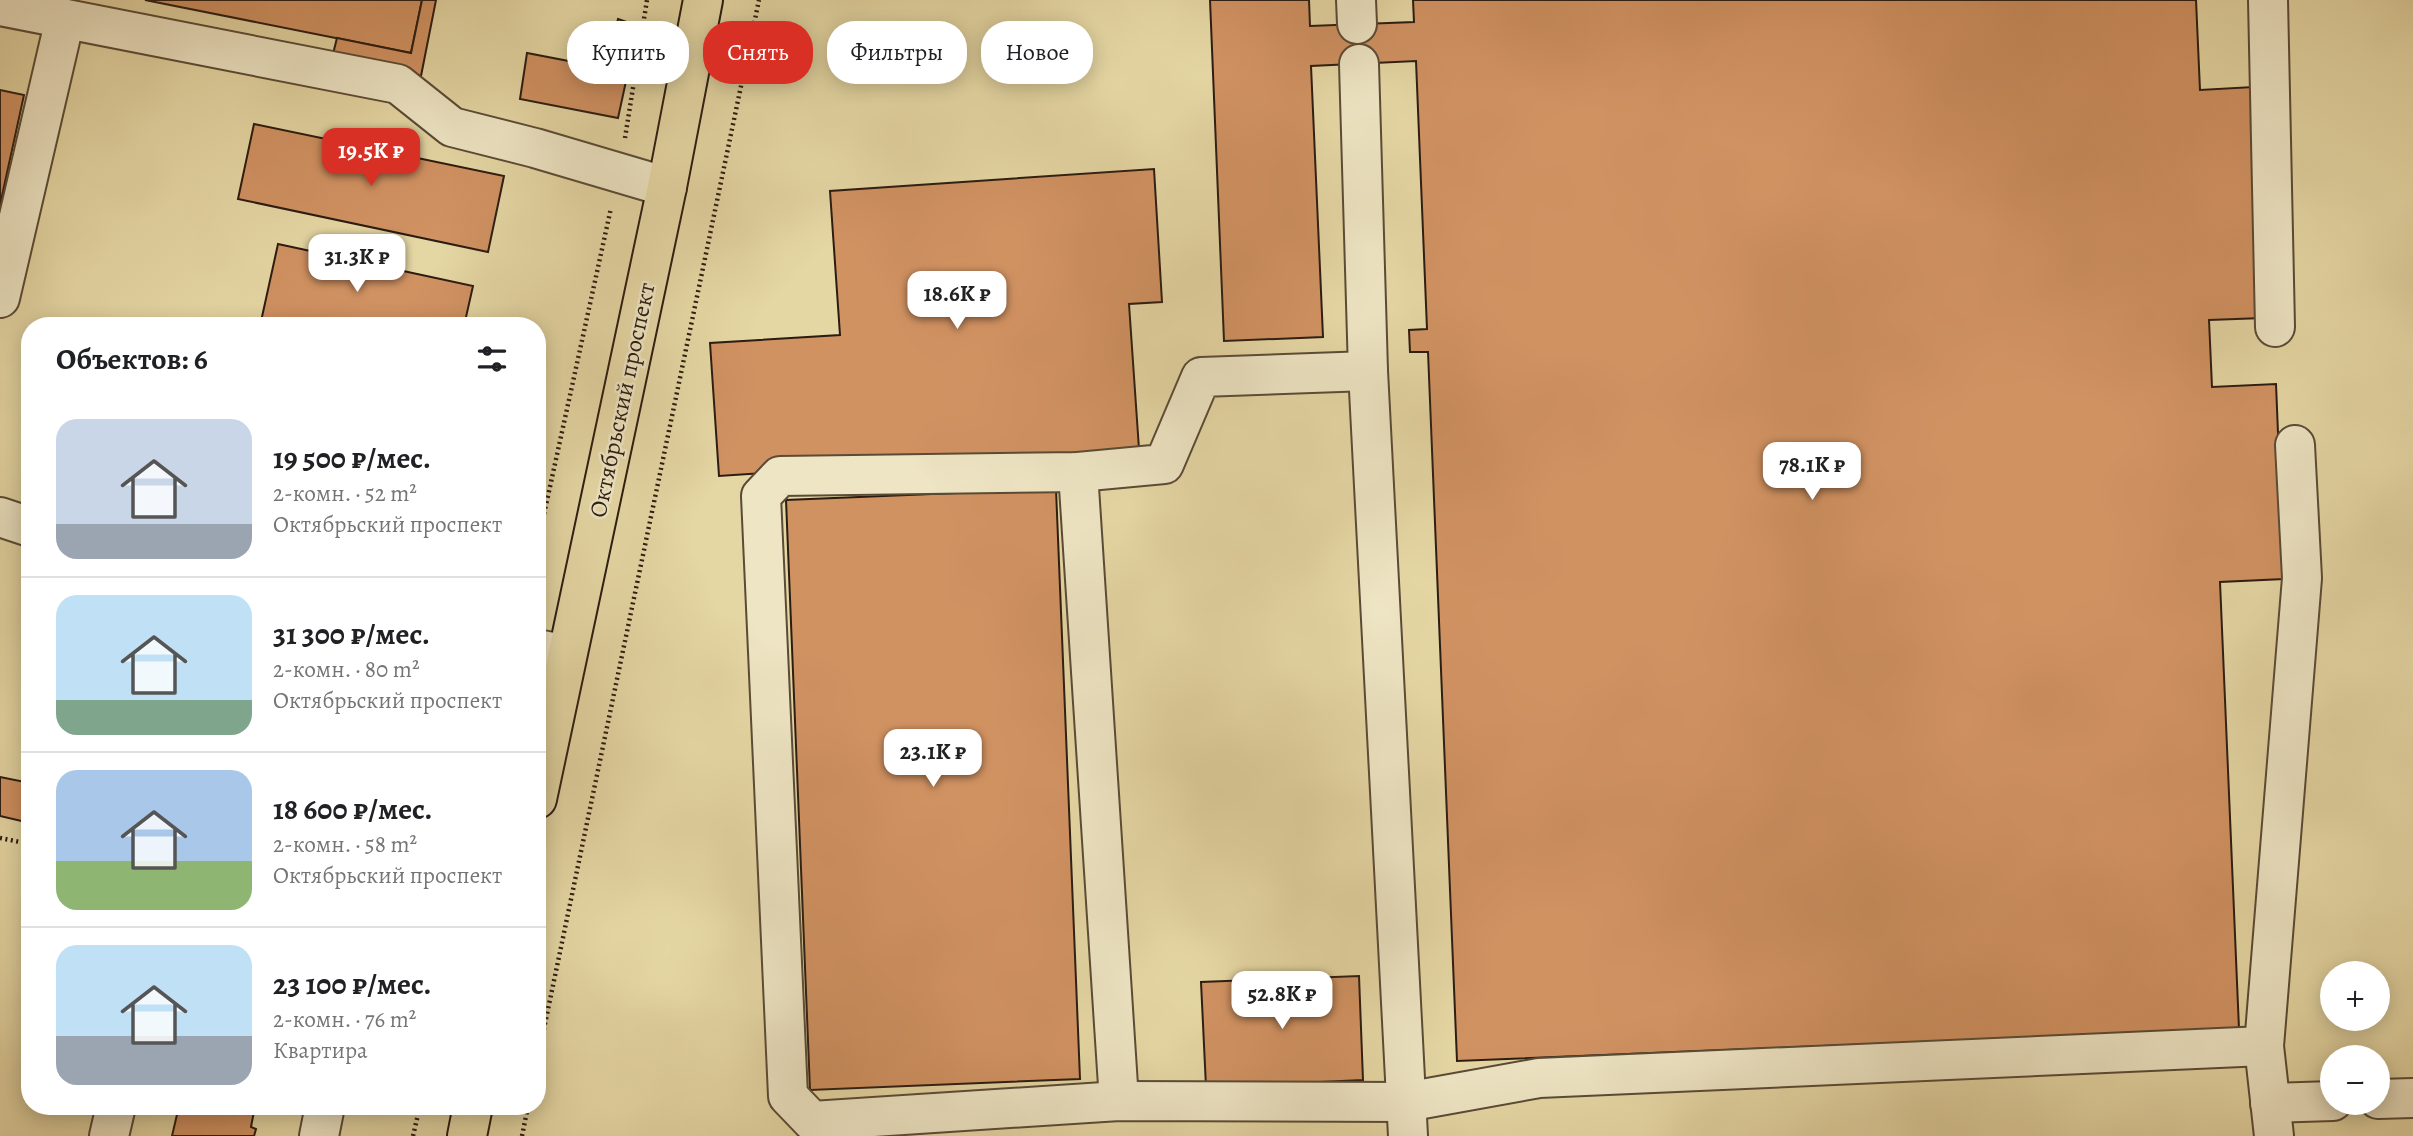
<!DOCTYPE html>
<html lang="ru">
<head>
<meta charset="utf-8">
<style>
	body { margin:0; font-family:Alegreya,serif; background:#f6f6f6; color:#202124; height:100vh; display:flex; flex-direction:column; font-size:26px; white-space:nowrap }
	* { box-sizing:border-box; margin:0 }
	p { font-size:23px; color:#757577 }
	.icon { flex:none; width:38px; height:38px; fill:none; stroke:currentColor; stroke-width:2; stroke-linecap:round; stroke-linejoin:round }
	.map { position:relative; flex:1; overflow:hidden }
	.drawer { position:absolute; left:21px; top:317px; width:525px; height:798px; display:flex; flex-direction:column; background:#fff; border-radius:28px; box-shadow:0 4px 18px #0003 }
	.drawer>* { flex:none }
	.top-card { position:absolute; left:567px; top:21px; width:665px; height:63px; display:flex; gap:14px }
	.buttons { position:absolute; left:2320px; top:961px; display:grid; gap:14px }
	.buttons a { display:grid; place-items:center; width:70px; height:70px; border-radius:50%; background:#fff; box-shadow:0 4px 18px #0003; font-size:35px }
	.price { position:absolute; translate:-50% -60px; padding:0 16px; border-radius:14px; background:#fff; color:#222; font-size:23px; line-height:46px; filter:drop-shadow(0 2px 4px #0008) }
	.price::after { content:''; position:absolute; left:50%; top:42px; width:21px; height:16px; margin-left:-10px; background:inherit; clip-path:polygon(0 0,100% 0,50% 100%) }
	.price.active { background:#d93025; color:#fff }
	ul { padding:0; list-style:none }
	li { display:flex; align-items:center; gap:21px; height:175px; padding:0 35px }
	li+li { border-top:2px solid #e0e0e0 }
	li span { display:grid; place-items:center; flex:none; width:196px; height:140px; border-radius:21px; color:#555 }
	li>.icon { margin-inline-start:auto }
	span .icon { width:84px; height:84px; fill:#fffc; stroke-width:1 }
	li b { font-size:30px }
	h2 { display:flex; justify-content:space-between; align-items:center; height:84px; padding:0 35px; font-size:30px }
	.chip { padding:0 24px; border-radius:28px; background:#fff; box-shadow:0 4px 18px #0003; font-size:24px; line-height:63px }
	.chip.active { background:#d93025; color:#fff }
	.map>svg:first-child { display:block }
	.building { fill:#d19262; stroke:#2b1c12; stroke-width:2 }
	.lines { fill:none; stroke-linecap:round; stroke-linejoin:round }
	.minor-casing { stroke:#5a4b36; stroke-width:42 }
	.major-casing { stroke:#2b1c12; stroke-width:42 }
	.path { stroke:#2b1c12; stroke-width:4.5; stroke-dasharray:2 3.5; stroke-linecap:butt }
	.minor { stroke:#eee5c4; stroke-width:38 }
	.major { stroke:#e5d7a4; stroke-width:38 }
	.labels { text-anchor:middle; stroke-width:5; stroke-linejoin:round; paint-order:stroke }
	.street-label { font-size:24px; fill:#2b1c12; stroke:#eee5c4 }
</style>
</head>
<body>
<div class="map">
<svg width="2413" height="1136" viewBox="0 0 2413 1136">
	<rect width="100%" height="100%" fill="#e5d7a4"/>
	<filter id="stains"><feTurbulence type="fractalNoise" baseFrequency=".00286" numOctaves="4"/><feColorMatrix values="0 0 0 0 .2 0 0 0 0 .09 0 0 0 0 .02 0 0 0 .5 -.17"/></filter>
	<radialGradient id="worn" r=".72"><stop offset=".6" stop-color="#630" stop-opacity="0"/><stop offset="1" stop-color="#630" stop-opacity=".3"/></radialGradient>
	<g class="building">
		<polygon points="145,0 422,0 411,53"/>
		<polygon points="422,0 436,0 421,76 332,58 337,38 411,53"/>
		<polygon points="1210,0 1309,0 1310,26 1414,22 1413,0 2196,0 2200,90 2253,87 2263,318 2209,320 2212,387 2276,384 2284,579 2220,582 2239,1029 1457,1061 1428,352 1410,352 1409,330 1427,329 1416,61 1311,66 1323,337 1224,341"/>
		<polygon points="618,19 638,26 618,118 520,99 527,53 605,68"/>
		<polygon points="0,90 24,95 0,205"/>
		<polygon points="254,124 504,176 488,252 238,199"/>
		<polygon points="1154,169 1162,302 1129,304 1139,449 719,476 710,343 840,335 830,191"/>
		<polygon points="278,244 473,286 464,326 260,326"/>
		<polygon points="1056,489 1080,1079 810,1090 786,500"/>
		<polygon points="0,777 30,783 30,823 0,816"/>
		<polygon points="1359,976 1363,1080 1206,1087 1201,982"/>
		<polygon points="179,1106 255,1106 251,1127 256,1129 254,1136 172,1136"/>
	</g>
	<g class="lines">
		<g class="minor-casing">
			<g id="minor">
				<polyline points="1356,0 1357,24"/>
				<polyline points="2268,0 2275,327"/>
				<polyline points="0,6 398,84 452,127 535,148 667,187"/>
				<polyline points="1359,64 1368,371 1408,1136"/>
				<polyline points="0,298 65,19"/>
				<polyline points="1368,371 1201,377 1164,464 1078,472 780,476 761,496 788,1096 812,1121 1119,1101 1406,1102 1539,1078 2264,1046"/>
				<polyline points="1078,472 1119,1101"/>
				<polyline points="0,517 30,527"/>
				<polyline points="537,649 567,655"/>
				<polyline points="2378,1099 2413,1098"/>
				<polyline points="2270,1103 2333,1101"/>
				<polyline points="109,1136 116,1106"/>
				<polyline points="319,1136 325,1106"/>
				<polyline points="2274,1136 2264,1046 2302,578 2295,445"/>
			</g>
		</g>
		<g class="major-casing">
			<g id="major">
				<polyline points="537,799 667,187 703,0"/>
				<polyline points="467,1136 473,1106"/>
			</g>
		</g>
		<g class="path">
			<polyline points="625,138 647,0"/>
			<polyline points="537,546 611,208"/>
			<polyline points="0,838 30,844"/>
			<polyline points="537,1062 759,0"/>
			<polyline points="413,1136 420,1106"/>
			<polyline points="522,1136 528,1106"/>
		</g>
		<use href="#minor" class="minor"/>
		<use href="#major" class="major"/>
	</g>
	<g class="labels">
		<g class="street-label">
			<text transform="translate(622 400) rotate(-78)" y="8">Октябрьский проспект</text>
		</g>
	</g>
	<rect width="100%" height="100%" filter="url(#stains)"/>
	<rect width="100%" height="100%" fill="url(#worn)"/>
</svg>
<div class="buttons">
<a>+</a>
<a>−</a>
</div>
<b class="price active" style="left:371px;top:188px">19.5K ₽</b>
<b class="price" style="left:357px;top:294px">31.3K ₽</b>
<b class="price" style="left:957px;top:331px">18.6K ₽</b>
<b class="price" style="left:1812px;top:502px">78.1K ₽</b>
<b class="price" style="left:933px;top:789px">23.1K ₽</b>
<b class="price" style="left:1282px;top:1031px">52.8K ₽</b>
<div class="top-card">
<a class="chip">Купить</a>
<a class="chip active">Снять</a>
<a class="chip">Фильтры</a>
<a class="chip">Новое</a>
</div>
<section class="drawer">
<h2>Объектов: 6<svg class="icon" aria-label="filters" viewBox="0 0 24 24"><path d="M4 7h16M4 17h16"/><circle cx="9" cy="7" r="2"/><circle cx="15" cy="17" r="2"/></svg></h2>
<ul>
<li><span style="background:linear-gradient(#c9d6e8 75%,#9aa5b1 0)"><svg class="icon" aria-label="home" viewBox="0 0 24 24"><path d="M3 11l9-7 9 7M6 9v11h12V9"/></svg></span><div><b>19 500 ₽/мес.</b><p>2-комн. · 52 m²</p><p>Октябрьский проспект</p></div></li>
<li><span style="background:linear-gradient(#bfe0f5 75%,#7fa58c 0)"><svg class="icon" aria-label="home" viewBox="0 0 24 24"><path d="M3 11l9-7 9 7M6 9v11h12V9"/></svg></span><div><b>31 300 ₽/мес.</b><p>2-комн. · 80 m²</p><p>Октябрьский проспект</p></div></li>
<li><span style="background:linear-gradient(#a9c7e8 65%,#8fb573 0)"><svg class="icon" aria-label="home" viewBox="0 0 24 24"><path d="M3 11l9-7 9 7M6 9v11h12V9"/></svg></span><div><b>18 600 ₽/мес.</b><p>2-комн. · 58 m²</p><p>Октябрьский проспект</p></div></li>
<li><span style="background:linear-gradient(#bfe0f5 65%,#9aa5b1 0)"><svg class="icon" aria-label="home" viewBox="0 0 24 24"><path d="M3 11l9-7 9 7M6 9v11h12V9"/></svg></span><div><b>23 100 ₽/мес.</b><p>2-комн. · 76 m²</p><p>Квартира</p></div></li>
</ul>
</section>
</div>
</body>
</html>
